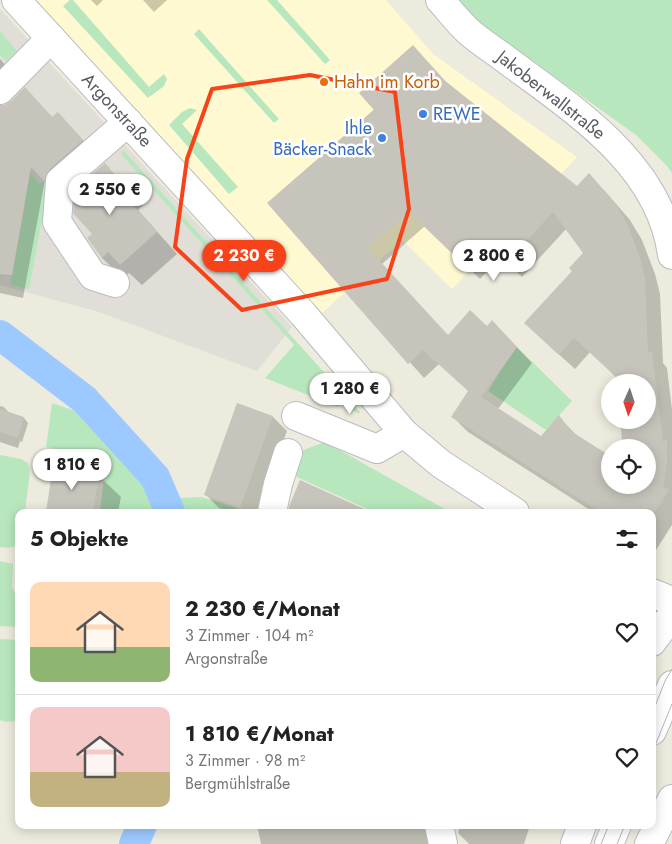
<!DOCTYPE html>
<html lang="de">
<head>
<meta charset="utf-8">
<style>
	body { margin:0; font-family:Jost,sans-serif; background:#f6f6f6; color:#222; height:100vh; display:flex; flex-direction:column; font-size:19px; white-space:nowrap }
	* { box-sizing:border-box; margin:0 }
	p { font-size:16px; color:#767676 }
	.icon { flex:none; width:28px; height:28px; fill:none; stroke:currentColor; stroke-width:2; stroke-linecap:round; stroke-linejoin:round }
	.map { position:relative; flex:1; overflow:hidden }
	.drawer { position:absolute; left:15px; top:509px; width:641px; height:320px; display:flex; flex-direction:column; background:#fff; border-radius:10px; box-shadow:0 2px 12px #0003 }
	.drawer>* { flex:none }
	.needle { width:32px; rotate:183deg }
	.buttons { position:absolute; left:601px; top:374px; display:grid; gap:10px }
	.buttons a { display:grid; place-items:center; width:55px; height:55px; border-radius:50%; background:#fff; box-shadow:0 2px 12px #0003; font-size:25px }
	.price { position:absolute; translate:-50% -42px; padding:0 11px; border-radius:18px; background:#fff; color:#222; font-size:16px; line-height:32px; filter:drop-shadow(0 1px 2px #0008) }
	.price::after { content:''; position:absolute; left:50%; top:30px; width:15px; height:11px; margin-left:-8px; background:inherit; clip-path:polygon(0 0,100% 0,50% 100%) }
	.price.active { background:#f84219; color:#fff }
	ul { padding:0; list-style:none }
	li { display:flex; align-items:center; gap:15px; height:125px; padding:0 15px }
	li+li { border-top:1px solid #e0e0e0 }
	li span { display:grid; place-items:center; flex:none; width:140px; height:100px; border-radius:10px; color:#555 }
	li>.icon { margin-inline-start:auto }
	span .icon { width:60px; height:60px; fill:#fffc; stroke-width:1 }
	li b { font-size:21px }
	h2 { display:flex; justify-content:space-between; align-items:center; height:60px; padding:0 15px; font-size:21px }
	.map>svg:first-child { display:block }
	.commercial { fill:#fff9d1 }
	.industrial { fill:#e0ded6 }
	.green { fill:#b8e7bd }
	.shadow { fill:#0003; fill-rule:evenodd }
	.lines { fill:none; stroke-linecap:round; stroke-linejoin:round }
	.canal { stroke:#9cc9ff; stroke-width:30 }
	.building { fill:#c7c5bb; fill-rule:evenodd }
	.minor-casing { stroke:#babcc2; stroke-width:30 }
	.minor { stroke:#fff; stroke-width:28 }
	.tram { stroke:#b5b6b6; stroke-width:1 }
	.marked { fill:none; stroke:#f84219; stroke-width:4; stroke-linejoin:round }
	.food-dot { fill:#e8710a; stroke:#fff; stroke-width:2 }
	.shop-dot { fill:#3f7fe0; stroke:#fff; stroke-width:2 }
	.labels { text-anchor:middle; stroke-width:5; stroke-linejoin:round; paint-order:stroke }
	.food-label { font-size:18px; fill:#c56008; stroke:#fff; text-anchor:start }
	.street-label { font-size:18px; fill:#585b61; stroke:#fff }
	.shop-label { font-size:18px; fill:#366cbe; stroke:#fff; text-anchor:start }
</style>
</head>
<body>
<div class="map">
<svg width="672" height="844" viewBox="0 0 672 844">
	<rect width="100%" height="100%" fill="#edebde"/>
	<polygon class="commercial" points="35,0 386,0 433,54 577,157 452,289 402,240 321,314"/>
	<polygon class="industrial" points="0,9 292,327 257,371 99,312 0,285"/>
	<g class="green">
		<polygon points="70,0 73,0 80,8 149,87 164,74 167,79 164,86 148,98 63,6"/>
		<polygon points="267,0 277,0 330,60 325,64"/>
		<polygon points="457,0 672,0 672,173 667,166 636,135 478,22"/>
		<polygon points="199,29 279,119 274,123 194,34"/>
		<polygon points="0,31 17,51 6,61 0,55"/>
		<polygon points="190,108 197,110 182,124 238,187 229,194 169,125 182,112"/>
		<polygon points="124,151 360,412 359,414 341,404 338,407 265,378 294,345 121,154"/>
		<polygon points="27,170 40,184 50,176 29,289 10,285 25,206 20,205"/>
		<polygon points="517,347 572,401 546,430 488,391 501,370"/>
		<polygon points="52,403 81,413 146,479 160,512 100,512 106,459 46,447"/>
		<polygon points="325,442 450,512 374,512 288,473 298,452"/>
		<path d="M0 455 21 459 28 463 30 471 25 512H19V543C13 549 7 548 0 547Z"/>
		<polygon points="202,497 249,512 184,512 179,498"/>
		<polygon points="0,561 13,564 12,587 19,602 19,627 17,627 0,626"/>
		<polygon points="0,639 19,640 19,721 17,721 6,722 0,720"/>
	</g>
	<g class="shadow">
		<polygon points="91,0 103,0 97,6"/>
		<polygon points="143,0 167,0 154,12"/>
		<polygon points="0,59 17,78 0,98"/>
		<path d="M428 62 449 85 577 188 604 190 630 220 642 240 655 274 660 294 663 363 667 368 672 410V525L654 553 652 551V512H593L468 432 453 417 469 391 439 364 424 378 268 203ZM425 226 480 279 501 257 522 277 567 228 584 253 541 338 575 369 590 352 616 377 617 382H648V420H621L648 448V485H610V457L578 437 559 417 541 437 498 409 532 363 507 337 487 328 448 337 382 264Z"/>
		<polygon points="25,89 53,118 72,128 96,155 59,194 45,180 23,298 0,293 0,106 5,106 12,102"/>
		<polygon points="105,165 143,205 138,210 177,254 142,285 129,273 123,278 102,258 94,234"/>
		<polygon points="238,404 273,417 287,431 257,512 230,512 219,508 205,494"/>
		<polygon points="0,406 4,407 10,414 24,418 28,423 22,442 20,441 18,448 0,442"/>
		<polygon points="54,468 98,475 121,497 118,512 47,512"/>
		<polygon points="301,481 368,512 289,512"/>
		<polygon points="19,750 19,764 15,751"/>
		<polygon points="257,825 321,825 322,827 328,825 435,825 439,844 261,844"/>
		<polygon points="460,825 530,825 524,844 469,844 458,833"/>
	</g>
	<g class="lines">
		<g class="canal">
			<polyline points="0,335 85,400 155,477 170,512"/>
			<polyline points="134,844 142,825"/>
		</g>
	</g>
	<g class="building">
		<path d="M413 45 444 80 577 186 589 173 615 203 627 223 640 258 645 278 648 352 652 351 663 441 667 440V462L663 486 669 490 655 512H600L451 417 468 391 423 350 408 364 267 203 374 110 359 93ZM409 212 464 265 485 242 507 262 553 212 583 253 569 268 572 271 524 323 559 355 574 338 615 376 616 382H648V420H620L623 448H648V485H610V456L571 431 559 415 541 436 481 397 517 347 492 320 487 326 470 310 448 335 368 248Z"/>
		<polygon points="25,87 52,117 58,112 83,140 50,169 44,181 31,167 12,275 0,274 0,105 5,105 11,101"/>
		<polygon points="105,163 123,184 118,188 157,232 120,265 108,252 102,258 87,238 92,234 73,213 75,189"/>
		<polygon points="237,403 273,416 240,508 204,495"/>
		<polygon points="0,409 24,417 18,438 0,432"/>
		<polygon points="53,466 99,474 93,512 46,512"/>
		<polygon points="300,480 371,512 288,512 290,504"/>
	</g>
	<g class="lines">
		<g class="minor-casing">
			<g id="minor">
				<polyline points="16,0 303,314 404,433 441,464 515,512"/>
				<path d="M440 0C449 10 458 22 468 31 479 41 492 49 504 58 572 109 660 163 672 255"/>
				<polyline points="0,90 51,38"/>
				<polyline points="115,283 93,276 57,222 60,181 128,122"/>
				<polyline points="296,416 377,449 404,433"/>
				<polyline points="272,512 278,484 288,453"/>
				<polyline points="652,593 672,601"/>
				<polyline points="652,642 672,615"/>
				<polyline points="652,731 672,685"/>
				<polyline points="439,825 443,844"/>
				<polyline points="575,844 582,825"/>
				<polyline points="609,844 617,825"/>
				<polyline points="649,844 672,799"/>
			</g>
		</g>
		<use href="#minor" class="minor"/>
		<g class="tram">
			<polyline points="652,714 665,681 672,669"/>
			<polyline points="652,753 672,704"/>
			<polyline points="601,844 609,825"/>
			<polyline points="617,844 625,825"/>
		</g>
	</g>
	<path class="marked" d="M310 75 395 92 409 209 387 279 242 310 175 247 187 159 212 89Z"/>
	<circle class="food-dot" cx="324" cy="82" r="5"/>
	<g class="shop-dot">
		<circle cx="423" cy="114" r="5"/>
		<circle cx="382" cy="138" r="5"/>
	</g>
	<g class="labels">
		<g class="food-label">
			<text x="334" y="88">Hahn im Korb</text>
		</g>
		<g class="street-label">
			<text transform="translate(551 95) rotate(38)" y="6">Jakoberwallstraße</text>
			<text transform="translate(117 110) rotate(47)" y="6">Argonstraße</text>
		</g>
		<g class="shop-label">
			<text x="433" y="120">REWE</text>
			<text x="372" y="134" text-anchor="end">Ihle<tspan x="372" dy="21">Bäcker-Snack</tspan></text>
		</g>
	</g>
</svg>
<div class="buttons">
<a><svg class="needle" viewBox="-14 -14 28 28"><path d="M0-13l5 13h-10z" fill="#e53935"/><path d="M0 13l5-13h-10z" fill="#767676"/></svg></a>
<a><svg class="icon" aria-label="locate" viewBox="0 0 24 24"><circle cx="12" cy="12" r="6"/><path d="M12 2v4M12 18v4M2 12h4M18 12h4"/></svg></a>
</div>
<b class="price" style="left:110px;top:216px">2 550 €</b>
<b class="price active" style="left:244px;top:282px">2 230 €</b>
<b class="price" style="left:494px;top:282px">2 800 €</b>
<b class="price" style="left:350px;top:415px">1 280 €</b>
<b class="price" style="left:72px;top:491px">1 810 €</b>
<section class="drawer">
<h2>5 Objekte<svg class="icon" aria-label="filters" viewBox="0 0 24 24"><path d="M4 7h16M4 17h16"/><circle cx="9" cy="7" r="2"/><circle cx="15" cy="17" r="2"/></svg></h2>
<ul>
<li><span style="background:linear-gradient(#ffd9b3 65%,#8fb573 0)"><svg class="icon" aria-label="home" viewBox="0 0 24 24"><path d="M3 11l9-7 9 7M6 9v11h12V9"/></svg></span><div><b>2 230 €/Monat</b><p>3 Zimmer · 104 m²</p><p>Argonstraße</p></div><svg class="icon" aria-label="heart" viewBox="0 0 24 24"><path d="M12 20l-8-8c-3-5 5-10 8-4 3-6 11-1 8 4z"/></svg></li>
<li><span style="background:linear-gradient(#f6c9c9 65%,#c2b280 0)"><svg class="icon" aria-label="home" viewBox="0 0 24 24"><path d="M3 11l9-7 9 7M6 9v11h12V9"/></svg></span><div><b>1 810 €/Monat</b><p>3 Zimmer · 98 m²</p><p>Bergmühlstraße</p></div><svg class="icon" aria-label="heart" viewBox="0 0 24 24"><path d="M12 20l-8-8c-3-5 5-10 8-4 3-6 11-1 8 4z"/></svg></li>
</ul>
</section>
</div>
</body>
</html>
